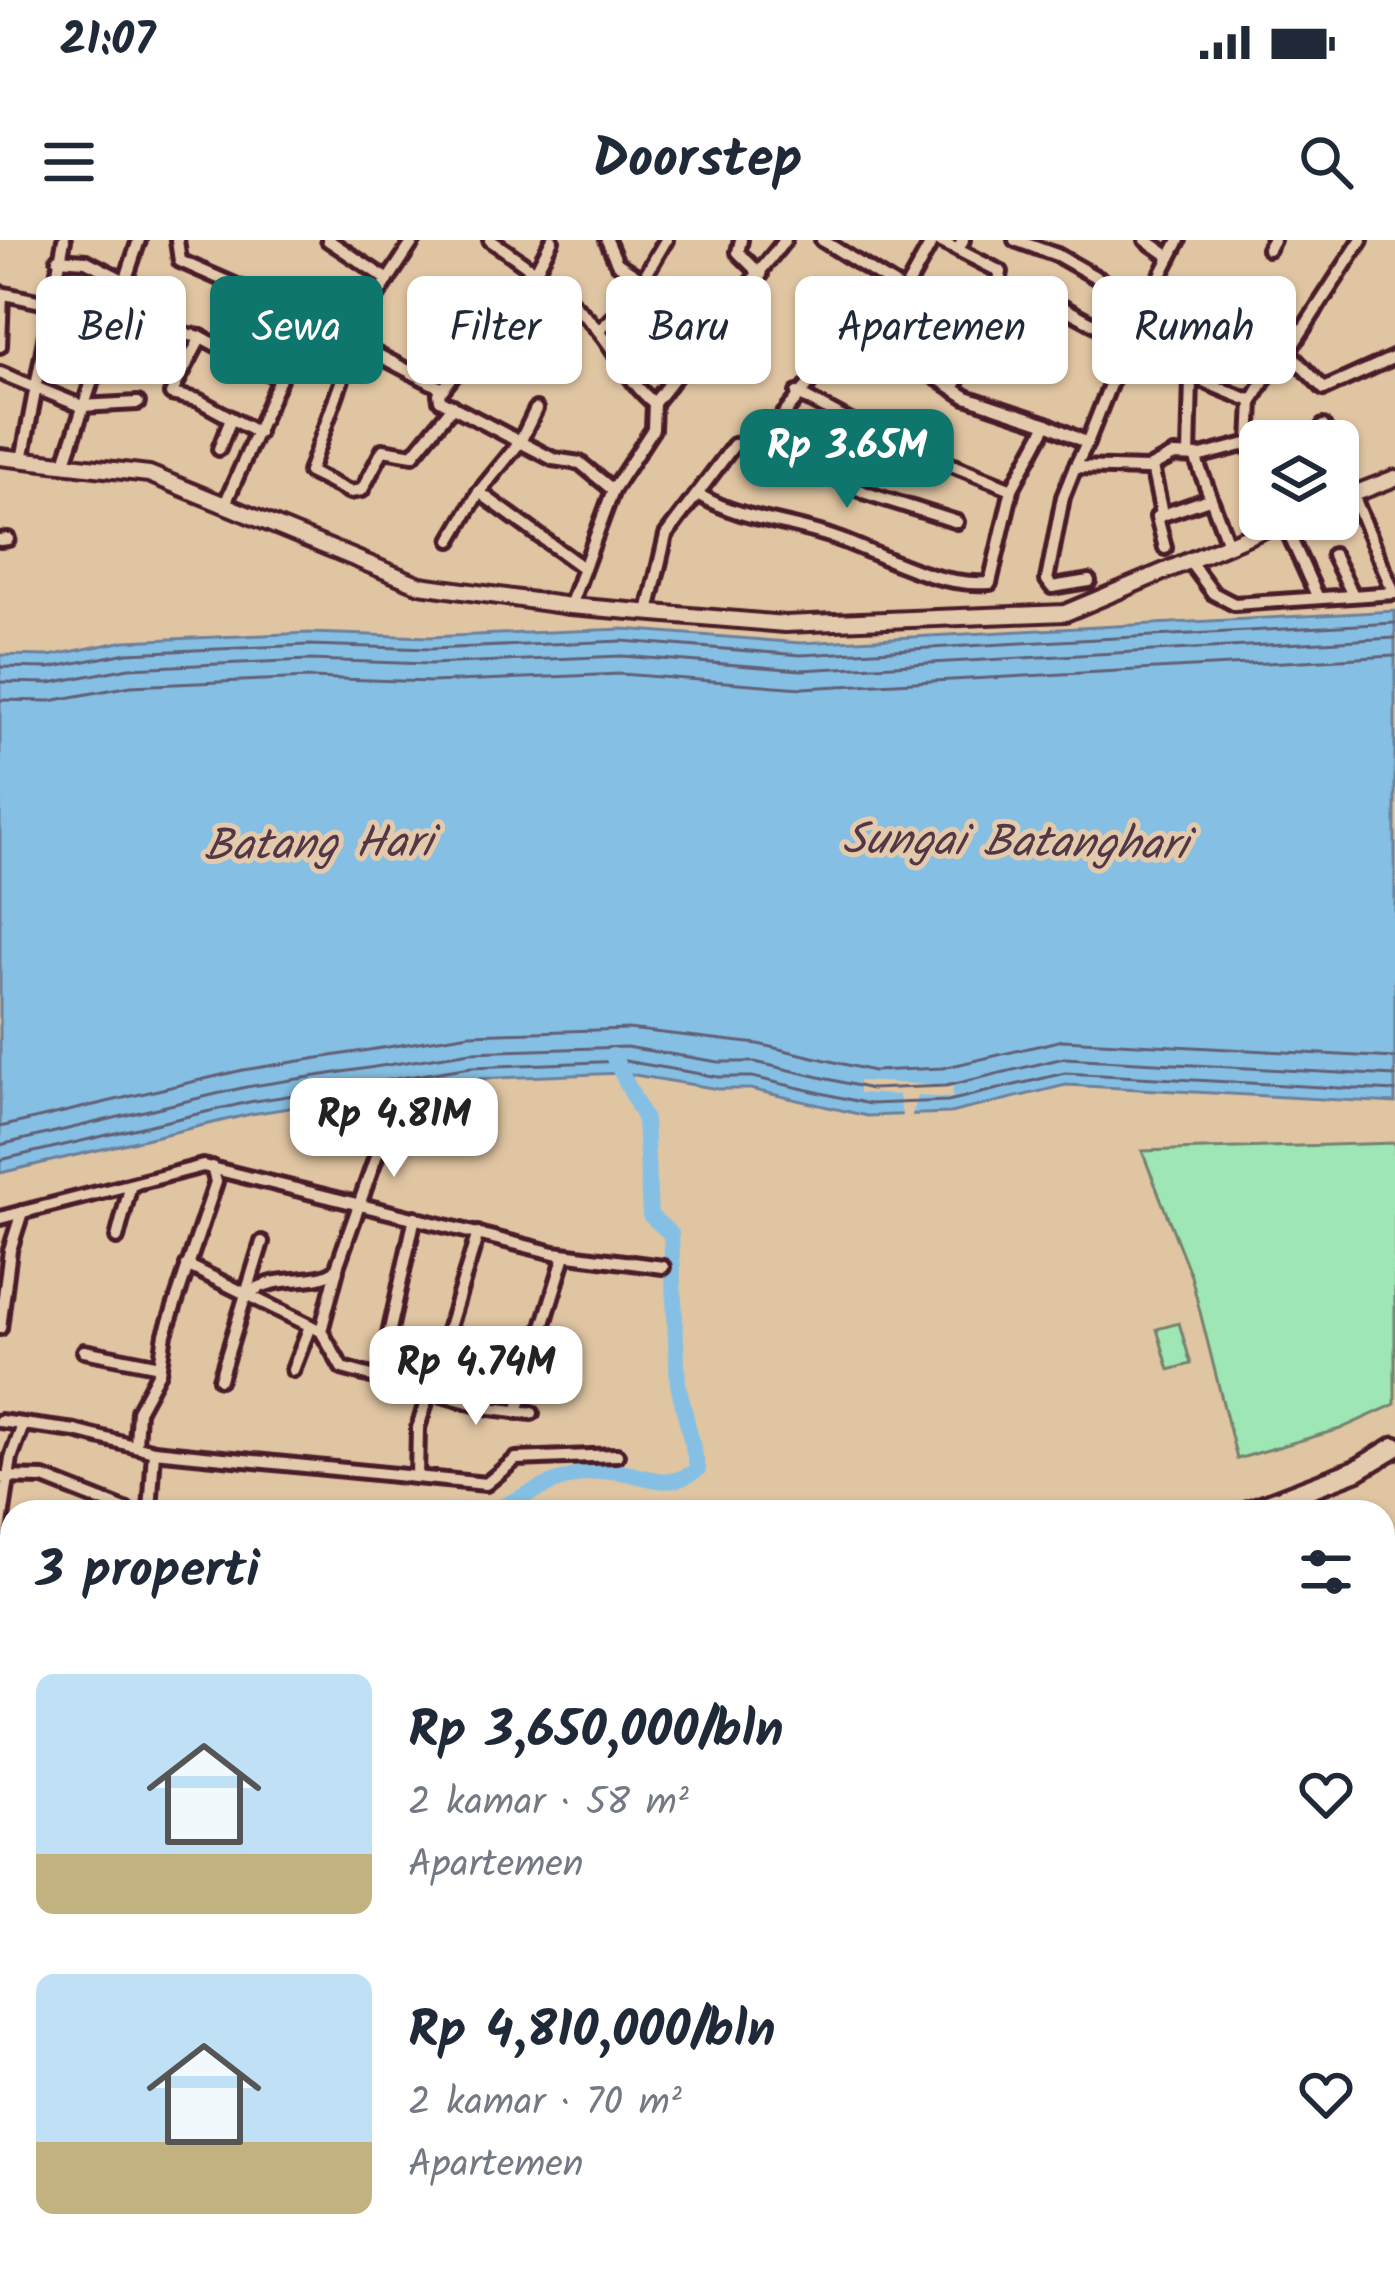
<!DOCTYPE html>
<html lang="id">
<head>
<meta charset="utf-8">
<style>
	body { margin:0; font-family:Kalam,sans-serif; background:#f2f2f3; color:#1f2937; height:100vh; display:flex; flex-direction:column; font-size:45px; white-space:nowrap }
	* { box-sizing:border-box; margin:0 }
	p { font-size:39px; color:#747a83 }
	.icon { flex:none; width:66px; height:66px; fill:none; stroke:currentColor; stroke-width:2; stroke-linecap:round; stroke-linejoin:round }
	.map { position:relative; flex:1; overflow:hidden }
	.sheet { position:absolute; left:0px; top:1260px; width:1395px; height:771px; display:flex; flex-direction:column; background:#fff; border-radius:36px 36px 0 0; box-shadow:0 3px 9px #0004 }
	.sheet>* { flex:none }
	.banner { position:absolute; left:36px; top:36px; width:1323px; height:108px; display:flex; gap:24px }
	.tools { position:absolute; left:1239px; top:180px; display:grid; gap:24px }
	.tools a { display:grid; place-items:center; width:120px; height:120px; border-radius:18px; background:#fff; box-shadow:0 3px 9px #0004; font-size:60px }
	.price { position:absolute; translate:-50% -102px; padding:0 27px; border-radius:24px; background:#fff; color:#222; font-size:39px; line-height:78px; filter:drop-shadow(0 3px 6px #0008) }
	.price::after { content:''; position:absolute; left:50%; top:72px; width:36px; height:27px; margin-left:-18px; background:inherit; clip-path:polygon(0 0,100% 0,50% 100%) }
	.price.current { background:#0f766e; color:#fff }
	ul { padding:0; list-style:none }
	li { display:flex; align-items:center; gap:36px; height:300px; padding:0 36px }
	li span { display:grid; place-items:center; flex:none; width:336px; height:240px; border-radius:18px; color:#555 }
	li>.icon { margin-inline-start:auto }
	span .icon { width:144px; height:144px; fill:#fffc; stroke-width:1 }
	li b { font-size:51px }
	h2 { display:flex; justify-content:space-between; align-items:center; height:144px; padding:0 36px; font-size:51px }
	.pill { padding:0 42px; border-radius:18px; background:#fff; box-shadow:0 3px 9px #0004; font-size:42px; line-height:108px }
	.pill.current { background:#0f766e; color:#fff }
	.status { display:flex; justify-content:space-between; align-items:center; height:84px; padding:0 60px; background:#fff; direction:ltr }
	.status svg { height:33px; fill:currentColor }
	header { display:flex; justify-content:space-between; align-items:center; height:156px; padding:0 36px; background:#fff; font-size:54px; font-weight:700 }
	.map>svg:first-child { display:block }
	.green { fill:#9ee6b4; stroke:#748270; stroke-width:3 }
	.water { fill:#85c0e4; stroke:#6d809a; stroke-width:3 }
	.pier { fill:#e0c5a2 }
	.lines { fill:none; stroke-linecap:round; stroke-linejoin:round }
	.shore { stroke:#625f75; stroke-width:3 }
	.river { stroke:#85c0e4; stroke-width:16 }
	.minor-casing { stroke:#4a1f2b; stroke-width:20 }
	.tertiary-casing { stroke:#4a1f2b; stroke-width:22 }
	.secondary-casing { stroke:#4a1f2b; stroke-width:24 }
	.trunk-casing { stroke:#4a1f2b; stroke-width:27 }
	.minor { stroke:#e4caac; stroke-width:10 }
	.tertiary { stroke:#e4caac; stroke-width:14 }
	.secondary { stroke:#e4caac; stroke-width:15 }
	.trunk { stroke:#e4caac; stroke-width:18 }
	.labels { text-anchor:middle; stroke-width:10; stroke-linejoin:round; paint-order:stroke }
	.water-label { font-size:45px; font-style:italic; fill:#533747; stroke:#e4caac }
</style>
</head>
<body>
<div class="status"><b>21:07</b><svg viewBox="0 0 49 12"><path d="M0 12V9h3v3zM5 12V6h3v6zM10 12V3h3v9zM15 12V0h3v12zM26 1h20v11H26zM47 4h2v5h-2z"/></svg></div>
<header><svg class="icon" aria-label="menu" viewBox="0 0 24 24"><path d="M4 6h16M4 12h16M4 18h16"/></svg>Doorstep<svg class="icon" aria-label="search" viewBox="0 0 24 24"><circle cx="10" cy="10" r="6"/><path d="M15 15l6 6"/></svg></header>
<div class="map">
<svg width="1395" height="2029" viewBox="0 0 1395 2029">
	<rect width="100%" height="100%" fill="#e0c5a2"/>
	<filter id="ink" filterUnits="userSpaceOnUse"><feTurbulence type="fractalNoise" baseFrequency=".00833" numOctaves="2"/><feDisplacementMap in="SourceGraphic" scale="24" xChannelSelector="R" yChannelSelector="G"/><feConvolveMatrix kernelMatrix="1 2 1 2 8 2 1 2 1" color-interpolation-filters="sRGB"/></filter>
	<g filter="url(#ink)">
		<g class="green">
			<polygon points="1395,903 1395,1164 1340,1189 1237,1219 1191,1036 1142,911"/>
			<polygon points="1179,1083 1191,1124 1169,1130 1157,1089"/>
		</g>
		<polygon class="water" points="1395,371 1395,863 1066,845 950,873 867,876 750,849 718,849 623,833 472,839 251,874 0,933 0,415 49,416 125,401 309,393 429,397 623,389 801,403"/>
		<polygon class="pier" points="859,841 953,846 952,858 917,856 910,883 903,883 899,855 859,853"/>
		<g class="lines">
			<g class="shore">
				<polyline points="0,427 49,428 127,413 309,405 430,409 622,401 801,415 1395,383"/>
				<polyline points="0,442 50,443 129,428 309,420 430,424 622,416 801,430 1395,398"/>
				<polyline points="0,460 50,461 131,446 309,438 431,442 621,434 802,448 1395,416"/>
				<polyline points="0,887 243,830 470,794 628,789 758,804 873,831 943,828 1063,800 1395,818"/>
				<polyline points="0,905 246,847 471,812 626,807 719,822 755,822 871,849 946,846 1064,818 1395,836"/>
				<polyline points="0,920 249,862 471,827 625,821 718,837 752,837 869,864 948,861 1065,833 1395,851"/>
			</g>
			<g class="river">
				<path d="M491 1272C526 1255 568 1231 607 1231 642 1231 666 1254 698 1229L678 1144 671 994 650 975 645 880 613 816"/>
				<polyline points="0,1425 12,1429"/>
				<polyline points="1383,1750 1395,1740"/>
				<polyline points="1383,1843 1395,1847"/>
			</g>
			<g class="minor-casing">
				<g id="minor">
					<polyline points="177,0 180,21 292,70 443,149"/>
					<polyline points="328,0 388,40"/>
					<path d="M490 0C529 26 567 54 598 90 619 115 628 142 654 163L653 189 613 250 570 366"/>
					<polyline points="607,0 617,23 643,40"/>
					<polyline points="741,0 738,12 761,35"/>
					<polyline points="822,0 931,68"/>
					<polyline points="937,0 958,10 963,0"/>
					<polyline points="1015,0 1057,15 1145,65"/>
					<polyline points="1146,0 1170,17"/>
					<polyline points="1268,9 1273,0"/>
					<path d="M958 10 1001 32 996 55 1014 63 1029 50C1104 87 1174 133 1252 161L1250 203 1201 216 1174 215 1147 229 1075 227 1087 203 1047 184"/>
					<polyline points="58,19 86,21 123,40"/>
					<polyline points="0,53 51,64"/>
					<polyline points="903,54 933,0"/>
					<polyline points="1248,59 1237,77 1239,83 1279,115"/>
					<polyline points="654,69 671,75 702,106"/>
					<polyline points="50,70 130,75 162,90 201,97 280,139 225,264"/>
					<polyline points="863,79 920,127 966,157 1047,184 1012,249"/>
					<polyline points="599,91 632,58 666,0"/>
					<polyline points="201,97 171,154 198,160 258,193"/>
					<polyline points="347,102 414,0"/>
					<polyline points="0,106 2,54"/>
					<polyline points="354,106 309,232 350,252 362,250 383,210 413,215 453,166"/>
					<polyline points="1287,114 1361,0"/>
					<polyline points="0,133 81,166 138,163"/>
					<polyline points="953,148 1005,63"/>
					<polyline points="1252,161 1279,115 1293,117 1324,149 1395,117"/>
					<polyline points="654,163 785,0"/>
					<polyline points="536,169 520,202 553,219 580,223 613,250"/>
					<polyline points="1323,186 1330,201"/>
					<polyline points="761,202 866,253 957,282"/>
					<polyline points="1087,203 1128,99 1179,0"/>
					<polyline points="219,209 231,179"/>
					<polyline points="1189,215 1191,139"/>
					<polyline points="1195,216 1228,304"/>
					<polyline points="1338,219 1394,353"/>
					<polyline points="22,220 64,0"/>
					<polyline points="65,222 139,0"/>
					<polyline points="1075,227 1063,257 1047,340 1052,347 1089,341"/>
					<polyline points="1152,227 1162,274"/>
					<polyline points="479,252 582,327"/>
					<path d="M701 256C743 281 795 282 841 300 889 318 937 347 990 343L1012 249 873 194 797 153"/>
					<polyline points="1283,281 1318,358"/>
					<polyline points="0,300 8,299"/>
					<polyline points="451,300 479,252 520,202 440,160 439,154 536,31 552,0"/>
					<polyline points="1165,308 1157,277 1209,259"/>
					<polyline points="1333,315 1353,355"/>
					<polyline points="1190,322 1213,353 1234,364 1395,353"/>
					<polyline points="648,372 666,295 734,205 761,202 890,46"/>
					<polyline points="0,978 203,926 554,1013 663,1027"/>
					<polyline points="117,998 130,948"/>
					<polyline points="187,1025 321,1091 342,1128 490,1168 532,1173"/>
					<path d="M249 1053C281 1032 314 1046 336 1030L382 900"/>
					<polyline points="0,1088 10,1010 22,972"/>
					<polyline points="321,1091 337,1030"/>
					<polyline points="84,1111 160,1126"/>
					<polyline points="293,1130 310,1086"/>
					<polyline points="380,1135 415,977"/>
					<polyline points="220,1139 262,1002"/>
					<polyline points="517,1172 565,1015"/>
					<polyline points="0,1181 75,1191 154,1211 486,1244 516,1219 617,1215"/>
					<polyline points="136,1205 138,1171 159,1132 165,1094 216,942 212,927"/>
					<polyline points="0,1237 44,1238 130,1272"/>
					<polyline points="417,1237 418,1188 478,993"/>
					<polyline points="150,1272 154,1211"/>
					<polyline points="0,1292 11,1218 23,1185"/>
					<polyline points="0,1309 3,1344"/>
					<polyline points="0,1553 12,1561"/>
					<polyline points="0,1655 12,1655"/>
					<polyline points="0,1890 10,1851"/>
					<polyline points="253,2019 265,2029"/>
					<polyline points="544,2019 551,2029"/>
					<polyline points="90,2029 107,2019"/>
					<polyline points="230,2029 234,2019"/>
					<polyline points="514,2029 530,2019"/>
					<polyline points="887,2029 892,2019"/>
				</g>
			</g>
			<g class="tertiary-casing">
				<g id="tertiary">
					<polyline points="0,217 149,234 420,345 570,366 785,384 1065,373 1289,279"/>
					<polyline points="1338,260 1395,238"/>
					<polyline points="1383,2002 1395,2005"/>
				</g>
			</g>
			<g class="secondary-casing">
				<g id="secondary">
					<polyline points="0,1835 12,1838"/>
					<polyline points="0,1848 12,1851"/>
				</g>
			</g>
			<g class="trunk-casing">
				<g id="trunk">
					<polyline points="1247,1272 1357,1230 1395,1207"/>
					<polyline points="1383,1526 1395,1523"/>
					<polyline points="690,2029 693,2019"/>
					<polyline points="1171,2029 1174,2019"/>
					<polyline points="1185,2029 1188,2019"/>
				</g>
			</g>
			<use href="#minor" class="minor"/>
			<use href="#tertiary" class="tertiary"/>
			<use href="#secondary" class="secondary"/>
			<use href="#trunk" class="trunk"/>
		</g>
	</g>
	<g class="labels">
		<g class="water-label">
			<text transform="translate(1015 600) rotate(1)" y="16">Sungai Batanghari</text>
			<text transform="translate(318 602) rotate(-1)" y="16">Batang Hari</text>
		</g>
	</g>
</svg>
<div class="tools">
<a><svg class="icon" aria-label="layers" viewBox="0 0 24 24"><path d="M12 4l9 5-9 5-9-5zM3 14l9 5 9-5"/></svg></a>
</div>
<b class="price current" style="left:847px;top:271px">Rp 3.65M</b>
<b class="price" style="left:394px;top:940px">Rp 4.81M</b>
<b class="price" style="left:476px;top:1188px">Rp 4.74M</b>
<div class="banner">
<a class="pill">Beli</a>
<a class="pill current">Sewa</a>
<a class="pill">Filter</a>
<a class="pill">Baru</a>
<a class="pill">Apartemen</a>
<a class="pill">Rumah</a>
</div>
<section class="sheet">
<h2>3 properti<svg class="icon" aria-label="filters" viewBox="0 0 24 24"><path d="M4 7h16M4 17h16"/><circle cx="9" cy="7" r="2"/><circle cx="15" cy="17" r="2"/></svg></h2>
<ul>
<li><span style="background:linear-gradient(#bfe0f5 75%,#c2b280 0)"><svg class="icon" aria-label="home" viewBox="0 0 24 24"><path d="M3 11l9-7 9 7M6 9v11h12V9"/></svg></span><div><b>Rp 3,650,000/bln</b><p>2 kamar · 58 m²</p><p>Apartemen</p></div><svg class="icon" aria-label="heart" viewBox="0 0 24 24"><path d="M12 20l-8-8c-3-5 5-10 8-4 3-6 11-1 8 4z"/></svg></li>
<li><span style="background:linear-gradient(#bfe0f5 70%,#c2b280 0)"><svg class="icon" aria-label="home" viewBox="0 0 24 24"><path d="M3 11l9-7 9 7M6 9v11h12V9"/></svg></span><div><b>Rp 4,810,000/bln</b><p>2 kamar · 70 m²</p><p>Apartemen</p></div><svg class="icon" aria-label="heart" viewBox="0 0 24 24"><path d="M12 20l-8-8c-3-5 5-10 8-4 3-6 11-1 8 4z"/></svg></li>
</ul>
</section>
</div>
</body>
</html>
